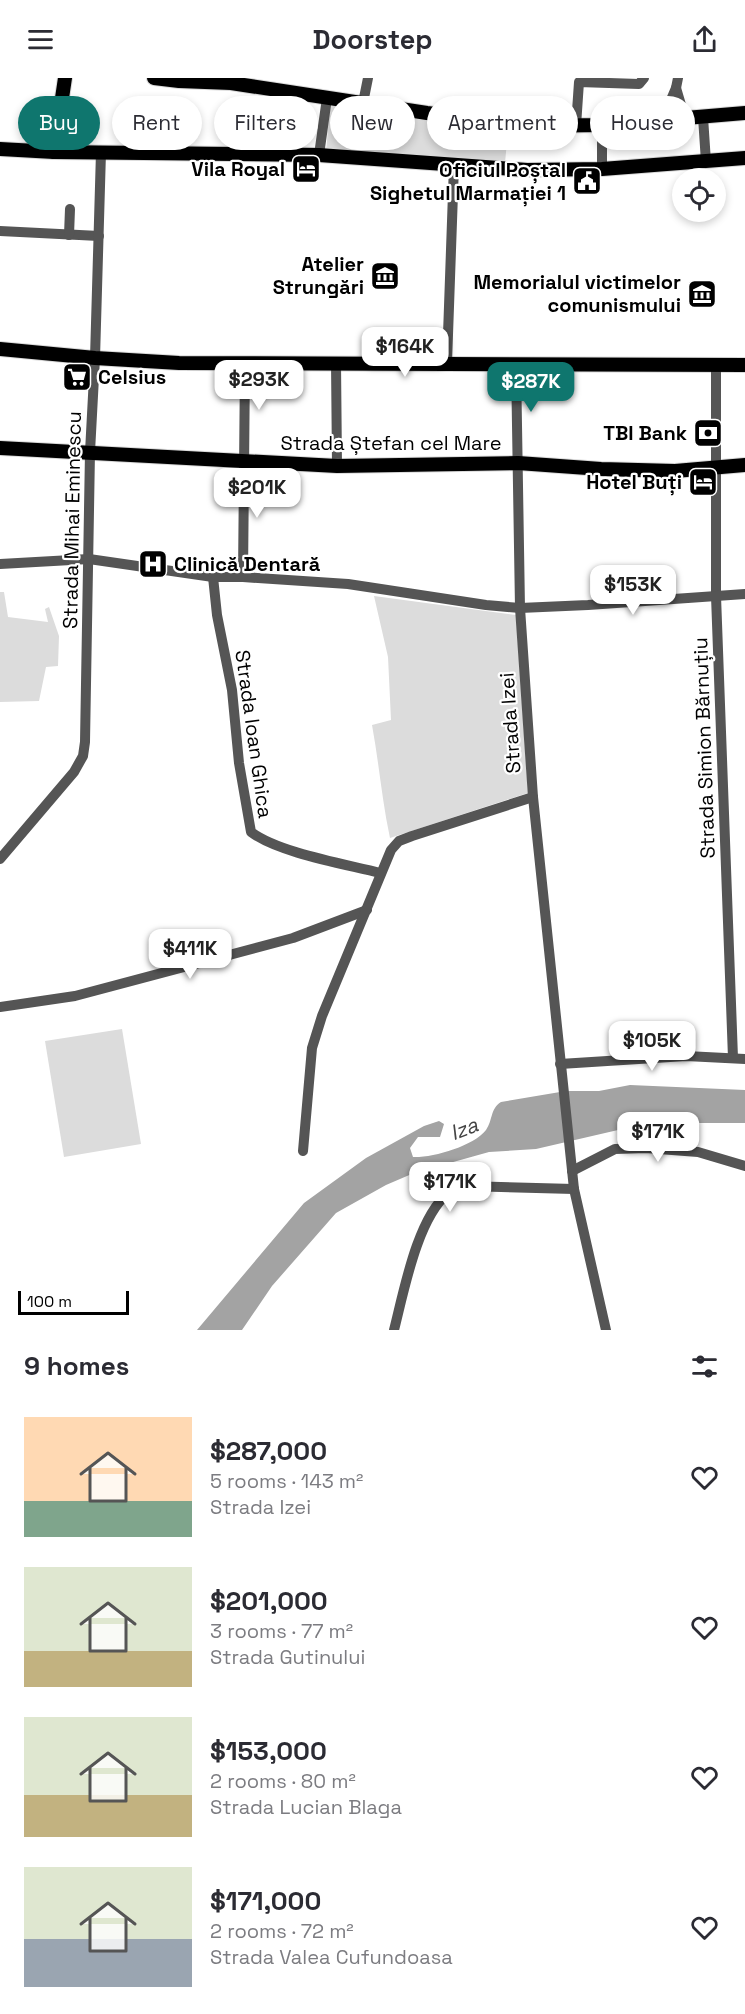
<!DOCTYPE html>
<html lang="en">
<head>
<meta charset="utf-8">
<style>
	body { margin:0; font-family:"Space Grotesk",sans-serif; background:#f7f7f7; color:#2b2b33; height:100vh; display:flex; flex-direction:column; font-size:22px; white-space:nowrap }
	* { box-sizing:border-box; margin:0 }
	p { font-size:20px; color:#7c7c81 }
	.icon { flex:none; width:33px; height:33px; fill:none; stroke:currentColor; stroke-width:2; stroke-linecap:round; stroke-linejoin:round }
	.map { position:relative; height:1252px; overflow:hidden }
	.drawer { display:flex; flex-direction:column; background:#fff; flex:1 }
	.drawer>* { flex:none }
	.top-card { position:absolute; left:18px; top:18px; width:710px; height:54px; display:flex; gap:12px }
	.buttons { position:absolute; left:672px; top:90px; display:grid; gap:12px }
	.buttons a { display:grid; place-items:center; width:54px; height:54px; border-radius:50%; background:#fff; box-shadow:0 3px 9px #0003; font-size:30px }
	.scale { position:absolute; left:18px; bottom:15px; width:111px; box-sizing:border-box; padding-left:6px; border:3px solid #000; border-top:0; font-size:16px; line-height:21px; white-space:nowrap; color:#000; -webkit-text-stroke:4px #fff; paint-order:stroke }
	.price { position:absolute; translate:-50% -51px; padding:0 14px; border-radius:12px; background:#fff; color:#222; font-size:20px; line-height:39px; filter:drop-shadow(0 2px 3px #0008) }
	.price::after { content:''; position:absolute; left:50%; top:36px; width:18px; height:14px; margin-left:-9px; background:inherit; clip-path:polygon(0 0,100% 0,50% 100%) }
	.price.selected { background:#0f766e; color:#fff }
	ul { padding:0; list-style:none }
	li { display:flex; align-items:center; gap:18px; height:150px; padding:0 24px }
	li span { display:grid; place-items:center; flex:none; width:168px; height:120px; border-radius:0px; color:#555 }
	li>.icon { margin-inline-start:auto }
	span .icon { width:72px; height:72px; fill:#fffc; stroke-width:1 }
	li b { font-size:26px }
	h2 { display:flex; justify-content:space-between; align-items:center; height:72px; padding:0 24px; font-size:26px }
	.chip { padding:0 21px; border-radius:27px; background:#fff; box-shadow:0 3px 9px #0003; font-size:21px; line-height:54px }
	.chip.selected { background:#0f766e; color:#fff }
	header { display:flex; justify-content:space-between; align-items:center; height:78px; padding:0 24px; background:#fff; font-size:27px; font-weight:800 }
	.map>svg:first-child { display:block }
	.green { fill:#dcdcdc }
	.water { fill:#a3a3a3 }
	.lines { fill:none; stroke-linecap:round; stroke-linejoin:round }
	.major-casing { stroke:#dbdbdb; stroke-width:16 }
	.minor { stroke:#555; stroke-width:10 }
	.major { stroke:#000; stroke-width:14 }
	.labels { text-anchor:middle; stroke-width:4.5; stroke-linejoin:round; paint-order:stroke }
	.poi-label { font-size:20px; font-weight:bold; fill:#000; stroke:#fff; text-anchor:end }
	.street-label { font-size:20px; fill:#000; stroke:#fff }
	.water-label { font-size:21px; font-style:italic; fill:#444; stroke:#fff }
</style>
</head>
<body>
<header><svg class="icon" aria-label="menu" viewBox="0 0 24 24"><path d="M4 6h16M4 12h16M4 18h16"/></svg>Doorstep<svg class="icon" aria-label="share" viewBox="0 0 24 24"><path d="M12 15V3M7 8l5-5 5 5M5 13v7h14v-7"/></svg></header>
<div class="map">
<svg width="745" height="1252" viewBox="0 0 745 1252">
	<rect width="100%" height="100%" fill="#fff"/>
	<g class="green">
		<polygon points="330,26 508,52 505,85 326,74"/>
		<polygon points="0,514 4,514 8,539 48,544 45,531 49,529 59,558 58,588 46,589 39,623 0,624"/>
		<path d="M374 518 516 537 528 715 390 760C382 723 379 685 372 647L391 642 388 579Z"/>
		<polygon points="122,951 141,1066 64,1079 45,963"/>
	</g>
	<path class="water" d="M630 1007 745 1012V1045H690L653 1050 618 1052 536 1071 489 1074 414 1095 386 1107 336 1135 272 1208 242 1252H197L304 1125 366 1080 424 1048 439 1043 444 1046 440 1059H418L410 1070 413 1079C432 1080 474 1068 486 1052 493 1042 490 1031 501 1024L566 1013H599Z"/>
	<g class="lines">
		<g class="major-casing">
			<g id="major">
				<polyline points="154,0 179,3 231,5 427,35 530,48 602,47 745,35"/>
				<polyline points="0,71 54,74 319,77 527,92 602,91 745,80"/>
				<polyline points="54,74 65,0"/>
				<polyline points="0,271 95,280 179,285 745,287"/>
				<polyline points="0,370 337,388 518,385 601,391 675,393 745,387"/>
			</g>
		</g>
		<g class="minor">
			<polyline points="676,10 681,27 690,40"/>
			<polyline points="363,25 368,0"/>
			<polyline points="703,39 706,84"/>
			<polyline points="662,43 676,10 678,0"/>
			<polyline points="602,47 602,91"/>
			<polyline points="576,48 579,4 639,6 644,0"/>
			<polyline points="319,77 327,20"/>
			<polyline points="0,153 99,158"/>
			<polyline points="69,157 70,131"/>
			<polyline points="336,284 337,388"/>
			<polyline points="447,285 454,87"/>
			<polyline points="516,286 520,530 533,719 574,1111 606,1252"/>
			<polyline points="716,287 716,518 733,980"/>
			<polyline points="0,486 89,481 213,499 243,499 348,506 486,527 520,530 588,527 745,516"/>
			<path d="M213 499 217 537 232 612 239 685 251 754C279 775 345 786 380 795"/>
			<polyline points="243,499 245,285"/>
			<polyline points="0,781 74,694 83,678 85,664 90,374 95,280 101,74"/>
			<polyline points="0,929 75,918 293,860 367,832"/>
			<polyline points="560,986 686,978 745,981"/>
			<polyline points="303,1073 312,970 322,938 391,772 399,763 412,758 533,719"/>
			<polyline points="572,1093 615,1071 646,1070 698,1074 745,1088"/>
			<path d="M394 1252C404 1213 417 1141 448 1115 452 1111 460 1110 465 1108L574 1111"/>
		</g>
		<use href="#major" class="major"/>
	</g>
	<defs>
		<g id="hotel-square" transform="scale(1.5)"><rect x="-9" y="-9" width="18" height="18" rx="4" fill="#000" stroke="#fff"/><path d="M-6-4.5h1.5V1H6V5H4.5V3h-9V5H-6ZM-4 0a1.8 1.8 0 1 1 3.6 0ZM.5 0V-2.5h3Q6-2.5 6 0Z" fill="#fff"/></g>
		<g id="civic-square" transform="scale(1.5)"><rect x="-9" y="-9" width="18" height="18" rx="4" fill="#000" stroke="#fff"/><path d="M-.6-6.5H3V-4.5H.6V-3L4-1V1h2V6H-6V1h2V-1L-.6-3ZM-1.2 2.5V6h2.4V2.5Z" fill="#fff"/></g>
		<g id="museum-square" transform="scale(1.5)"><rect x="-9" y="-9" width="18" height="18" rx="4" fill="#000" stroke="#fff"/><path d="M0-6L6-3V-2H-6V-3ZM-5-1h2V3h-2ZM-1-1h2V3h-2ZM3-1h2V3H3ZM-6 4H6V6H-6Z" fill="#fff"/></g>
		<g id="supermarket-square" transform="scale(1.5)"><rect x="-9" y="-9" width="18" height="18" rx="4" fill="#000" stroke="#fff"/><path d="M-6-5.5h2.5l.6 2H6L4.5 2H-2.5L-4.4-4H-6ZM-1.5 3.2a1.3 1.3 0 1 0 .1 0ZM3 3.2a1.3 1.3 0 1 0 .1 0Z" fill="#fff"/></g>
		<g id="bank-square" transform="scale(1.5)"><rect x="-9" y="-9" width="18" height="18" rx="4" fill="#000" stroke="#fff"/><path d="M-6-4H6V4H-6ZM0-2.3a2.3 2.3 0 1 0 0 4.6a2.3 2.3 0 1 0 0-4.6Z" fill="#fff"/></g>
		<g id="hospital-square" transform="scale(1.5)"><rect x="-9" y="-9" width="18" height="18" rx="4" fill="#000" stroke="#fff"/><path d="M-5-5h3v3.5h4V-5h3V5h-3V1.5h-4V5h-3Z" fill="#fff"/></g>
	</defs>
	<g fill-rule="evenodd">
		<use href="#hotel-square" x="306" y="91"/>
		<use href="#civic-square" x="587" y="103"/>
		<use href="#museum-square" x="385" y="198"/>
		<use href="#museum-square" x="702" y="216"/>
		<use href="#supermarket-square" x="77" y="299"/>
		<use href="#bank-square" x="708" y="355"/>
		<use href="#hotel-square" x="703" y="404"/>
		<use href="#hospital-square" x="153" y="486"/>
	</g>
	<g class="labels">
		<g class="poi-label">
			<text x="285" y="98">Vila Royal</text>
			<text x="566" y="99">Oficiul Poștal<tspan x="566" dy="23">Sighetul Marmației 1</tspan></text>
			<text x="364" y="193">Atelier<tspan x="364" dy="23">Strungări</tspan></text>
			<text x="681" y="211">Memorialul victimelor<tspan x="681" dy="23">comunismului</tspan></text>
			<text x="98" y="306" text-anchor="start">Celsius</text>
			<text x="687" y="362">TBI Bank</text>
			<text x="682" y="411">Hotel Buți</text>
			<text x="174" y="493" text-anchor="start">Clinică Dentară</text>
		</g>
		<g class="street-label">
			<text x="391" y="372">Strada Ștefan cel Mare</text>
			<text transform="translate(72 442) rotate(-89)" y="7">Strada Mihai Eminescu</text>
			<text transform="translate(510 645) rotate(-94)" y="7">Strada Izei</text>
			<text transform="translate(254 656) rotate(82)" y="7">Strada Ioan Ghica</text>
			<text transform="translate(704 670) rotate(-92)" y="7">Strada Simion Bărnuțiu</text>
		</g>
		<g class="water-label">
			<text transform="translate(464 1051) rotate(-21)" y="7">Iza</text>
		</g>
	</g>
</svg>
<div class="buttons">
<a><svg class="icon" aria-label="locate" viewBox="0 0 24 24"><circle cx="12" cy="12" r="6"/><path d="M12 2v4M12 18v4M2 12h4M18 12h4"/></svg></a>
</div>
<div class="scale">100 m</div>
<b class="price" style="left:405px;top:300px">$164K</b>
<b class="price" style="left:259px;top:333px">$293K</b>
<b class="price selected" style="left:531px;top:335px">$287K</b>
<b class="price" style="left:257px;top:441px">$201K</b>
<b class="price" style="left:633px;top:538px">$153K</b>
<b class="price" style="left:190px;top:902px">$411K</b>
<b class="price" style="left:652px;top:994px">$105K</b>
<b class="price" style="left:658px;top:1085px">$171K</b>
<b class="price" style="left:450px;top:1135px">$171K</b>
<div class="top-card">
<a class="chip selected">Buy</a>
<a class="chip">Rent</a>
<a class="chip">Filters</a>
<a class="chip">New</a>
<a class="chip">Apartment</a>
<a class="chip">House</a>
</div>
</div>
<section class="drawer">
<h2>9 homes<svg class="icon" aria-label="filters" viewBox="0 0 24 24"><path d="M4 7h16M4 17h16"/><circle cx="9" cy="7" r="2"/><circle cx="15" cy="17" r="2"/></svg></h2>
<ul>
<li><span style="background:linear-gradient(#ffd9b3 70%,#7fa58c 0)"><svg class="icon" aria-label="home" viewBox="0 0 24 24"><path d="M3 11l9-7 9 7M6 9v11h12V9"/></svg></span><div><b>$287,000</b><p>5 rooms · 143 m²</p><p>Strada Izei</p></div><svg class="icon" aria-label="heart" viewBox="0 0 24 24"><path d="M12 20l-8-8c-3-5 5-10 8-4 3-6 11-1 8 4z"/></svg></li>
<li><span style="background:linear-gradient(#dfe7d0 70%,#c2b280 0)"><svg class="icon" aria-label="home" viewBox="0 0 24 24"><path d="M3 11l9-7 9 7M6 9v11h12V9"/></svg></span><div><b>$201,000</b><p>3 rooms · 77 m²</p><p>Strada Gutinului</p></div><svg class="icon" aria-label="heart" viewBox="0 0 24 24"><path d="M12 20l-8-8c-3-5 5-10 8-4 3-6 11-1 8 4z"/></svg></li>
<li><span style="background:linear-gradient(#dfe7d0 65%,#c2b280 0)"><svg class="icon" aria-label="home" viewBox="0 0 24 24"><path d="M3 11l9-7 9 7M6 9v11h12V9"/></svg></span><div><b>$153,000</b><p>2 rooms · 80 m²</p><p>Strada Lucian Blaga</p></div><svg class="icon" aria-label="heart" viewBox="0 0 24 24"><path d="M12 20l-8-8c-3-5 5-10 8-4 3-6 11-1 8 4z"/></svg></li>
<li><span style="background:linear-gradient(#dfe7d0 60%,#9aa5b1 0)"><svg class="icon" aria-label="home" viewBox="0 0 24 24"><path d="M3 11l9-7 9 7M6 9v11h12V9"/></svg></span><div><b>$171,000</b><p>2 rooms · 72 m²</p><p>Strada Valea Cufundoasa</p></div><svg class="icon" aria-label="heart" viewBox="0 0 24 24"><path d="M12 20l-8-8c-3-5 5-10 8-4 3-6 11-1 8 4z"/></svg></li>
</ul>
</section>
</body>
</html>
